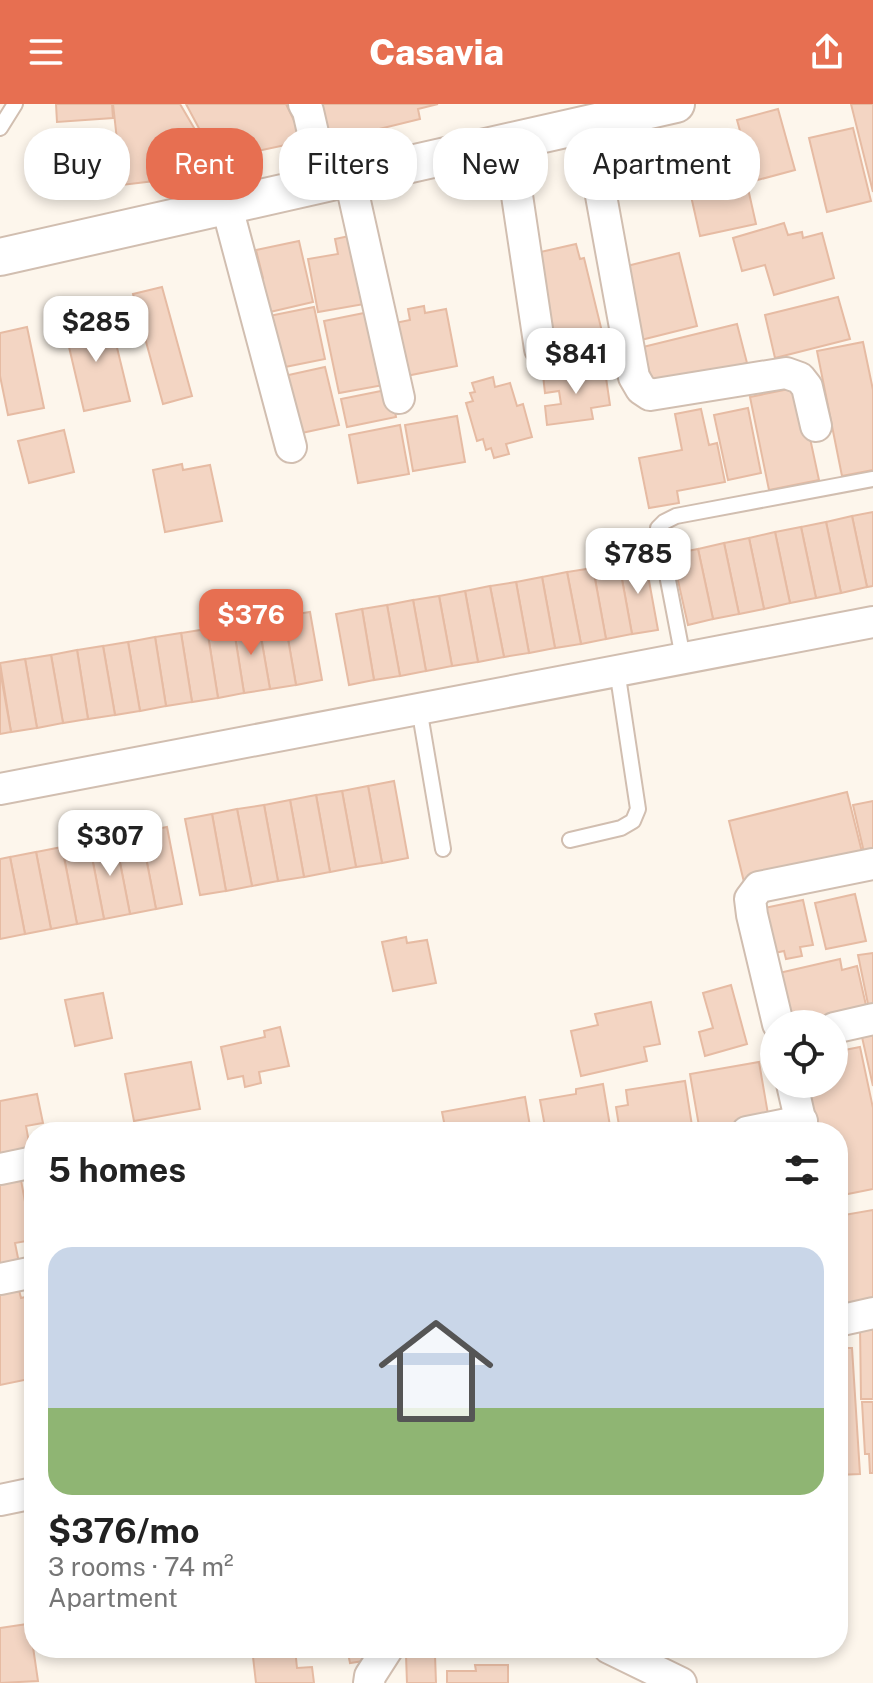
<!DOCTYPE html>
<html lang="en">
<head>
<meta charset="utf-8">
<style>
	body { margin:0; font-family:"Public Sans",sans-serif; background:#f6f6f6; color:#222; height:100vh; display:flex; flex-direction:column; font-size:30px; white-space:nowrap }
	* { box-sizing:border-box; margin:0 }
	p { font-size:26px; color:#767676 }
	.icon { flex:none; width:44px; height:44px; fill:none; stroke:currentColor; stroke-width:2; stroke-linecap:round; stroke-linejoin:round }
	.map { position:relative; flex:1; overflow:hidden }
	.panel { position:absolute; left:24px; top:1018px; width:824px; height:536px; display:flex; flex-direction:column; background:#fff; border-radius:32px; box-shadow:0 4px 12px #0003 }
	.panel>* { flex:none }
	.hud { position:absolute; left:24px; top:24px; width:826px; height:72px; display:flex; gap:16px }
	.controls { position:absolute; left:760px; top:906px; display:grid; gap:16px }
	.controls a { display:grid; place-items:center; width:88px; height:88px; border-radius:50%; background:#fff; box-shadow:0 4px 12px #0003; font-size:40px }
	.price { position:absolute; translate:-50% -68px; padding:0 18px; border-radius:16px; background:#fff; color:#222; font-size:26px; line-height:52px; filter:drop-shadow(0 2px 4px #0008) }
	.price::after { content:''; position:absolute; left:50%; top:48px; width:24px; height:18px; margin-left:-12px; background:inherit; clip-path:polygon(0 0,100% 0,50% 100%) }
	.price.current { background:#e76f51; color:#fff }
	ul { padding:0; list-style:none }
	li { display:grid; align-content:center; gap:16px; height:424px; padding:0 24px }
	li+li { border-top:2px solid #e0e0e0 }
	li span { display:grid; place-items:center; height:248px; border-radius:24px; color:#555 }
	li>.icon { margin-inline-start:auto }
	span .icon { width:144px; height:144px; fill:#fffc; stroke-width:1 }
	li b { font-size:34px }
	h2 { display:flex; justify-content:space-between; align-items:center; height:96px; padding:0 24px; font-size:34px }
	.tag { padding:0 28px; border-radius:32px; background:#fff; box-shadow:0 4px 12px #0003; font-size:28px; line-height:72px }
	.tag.current { background:#e76f51; color:#fff }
	header { display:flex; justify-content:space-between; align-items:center; height:104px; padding:0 24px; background:#e76f51; color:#fff; font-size:36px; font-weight:800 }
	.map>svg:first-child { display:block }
	.building { fill:#f3d5c3; stroke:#e6bba3; stroke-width:2 }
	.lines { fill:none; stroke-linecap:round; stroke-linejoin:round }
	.service-casing { stroke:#d1beb0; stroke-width:18 }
	.minor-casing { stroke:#d1beb0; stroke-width:34 }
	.tertiary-casing { stroke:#d1beb0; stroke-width:40 }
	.service { stroke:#fff; stroke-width:14 }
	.minor { stroke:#fff; stroke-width:30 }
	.tertiary { stroke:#fff; stroke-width:36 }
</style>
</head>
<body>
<header><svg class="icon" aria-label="menu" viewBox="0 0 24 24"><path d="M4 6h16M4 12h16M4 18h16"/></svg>Casavia<svg class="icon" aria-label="share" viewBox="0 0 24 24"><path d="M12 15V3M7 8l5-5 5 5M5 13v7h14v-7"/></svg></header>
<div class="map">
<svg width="873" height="1579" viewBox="0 0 873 1579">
	<rect width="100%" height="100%" fill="#fdf6ec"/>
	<g class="building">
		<polygon points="56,0 112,0 113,14 57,18"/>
		<polygon points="113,0 180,0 224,75 155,82 155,77 122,81"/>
		<polygon points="186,0 286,0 304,37 216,56"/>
		<polygon points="317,0 438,0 418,5 420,15 326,38"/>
		<polygon points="851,0 873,0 873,88"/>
		<polygon points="778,5 795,66 754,77 737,16"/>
		<polygon points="853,24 871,97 827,108 809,34"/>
		<polygon points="738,40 756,120 700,132 682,52"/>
		<polygon points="784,119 788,131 802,128 803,134 822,129 834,174 774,191 765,161 742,167 733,134"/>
		<polygon points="354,131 370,199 318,208 308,155 338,150 335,135"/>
		<polygon points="299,137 313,198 270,208 267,193 259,195 255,176 263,174 256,146"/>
		<polygon points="576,140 580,155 584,154 605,240 549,254 536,149"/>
		<polygon points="679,149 697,222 641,236 623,163"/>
		<polygon points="162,183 192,292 163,300 133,190"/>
		<polygon points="838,193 850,235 775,254 765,211"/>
		<polygon points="424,202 425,209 446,205 457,262 401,273 390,220 410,216 408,205"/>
		<polygon points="314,203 325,255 280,264 269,212"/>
		<polygon points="374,207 389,280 339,289 324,217"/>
		<polygon points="82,209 86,225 111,219 130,297 84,307 62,213"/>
		<polygon points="737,220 747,259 653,282 643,243"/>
		<polygon points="27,223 44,304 8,311 0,272 0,229"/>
		<polygon points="863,238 873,286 873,366 842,372 817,247"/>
		<polygon points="325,263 339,321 297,330 284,272"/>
		<polygon points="605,267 610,301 591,304 593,315 547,321 545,302 561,300 559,287 545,289 543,271 556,269 557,273"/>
		<polygon points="493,273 495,283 510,279 517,302 523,300 532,333 506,340 509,350 494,354 491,344 486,346 483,335 477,337 466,299 473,297 470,289 475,288 472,279"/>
		<polygon points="799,283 819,376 769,386 750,293"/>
		<polygon points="391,285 396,313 347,323 341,295"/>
		<polygon points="748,304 761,369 728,376 714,311"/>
		<polygon points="701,305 709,341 717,339 725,378 677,387 679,399 649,404 639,354 682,346 675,310"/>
		<polygon points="457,312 465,358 413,367 405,321"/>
		<polygon points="400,321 409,370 358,379 349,331"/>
		<polygon points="64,326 74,368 29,379 18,337"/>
		<polygon points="182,360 183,366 210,361 222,417 165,428 153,366"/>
		<polygon points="873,408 873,482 867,483 852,412"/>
		<polygon points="852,412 867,483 841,489 826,418"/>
		<polygon points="826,418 841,489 816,494 801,423"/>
		<polygon points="801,423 816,494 790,499 775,428"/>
		<polygon points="775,428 790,499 764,505 749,434"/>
		<polygon points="749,434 764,505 739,510 724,439"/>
		<polygon points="724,439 739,510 713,515 698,445"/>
		<polygon points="698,445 713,515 688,521 672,450"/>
		<polygon points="645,455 658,526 632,530 619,459"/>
		<polygon points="619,459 632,530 606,535 593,464"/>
		<polygon points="593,464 606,535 581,540 567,468"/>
		<polygon points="567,468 581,540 555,544 542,473"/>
		<polygon points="542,473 555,544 529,549 516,478"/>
		<polygon points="516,478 529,549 504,553 490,482"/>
		<polygon points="490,482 504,553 478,558 465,487"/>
		<polygon points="465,487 478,558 452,562 439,492"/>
		<polygon points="439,492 452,562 426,567 413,496"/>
		<polygon points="413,496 426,567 400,572 387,501"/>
		<polygon points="387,501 400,572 374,576 362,505"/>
		<polygon points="362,505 374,576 349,581 336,510"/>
		<polygon points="310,508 322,576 296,581 284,512"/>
		<polygon points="284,512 296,581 270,585 258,516"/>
		<polygon points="258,516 270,585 244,589 233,520"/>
		<polygon points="233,520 244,589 218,594 207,525"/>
		<polygon points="207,525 218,594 192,598 181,529"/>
		<polygon points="181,529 192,598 166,602 155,533"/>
		<polygon points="155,533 166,602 140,607 128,538"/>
		<polygon points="128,538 140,607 115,611 103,542"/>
		<polygon points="103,542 115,611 88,615 77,546"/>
		<polygon points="77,546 88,615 63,619 51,551"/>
		<polygon points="51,551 63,619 37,624 25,555"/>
		<polygon points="25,555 37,624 11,628 0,559"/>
		<polygon points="0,566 11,628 0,630"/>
		<polygon points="394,677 408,754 382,759 368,682"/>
		<polygon points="368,682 382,759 356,763 342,687"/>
		<polygon points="342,687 356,763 330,768 316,691"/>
		<polygon points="847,688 864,756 812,761 744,778 729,717"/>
		<polygon points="316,691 330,768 304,773 290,696"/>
		<polygon points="290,696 304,773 278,777 264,701"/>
		<polygon points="873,697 873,755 866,757 853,701"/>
		<polygon points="264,701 278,777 252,782 237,705"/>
		<polygon points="237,705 252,782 226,787 212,710"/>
		<polygon points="212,710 226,787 200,791 185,715"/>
		<polygon points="167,723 182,800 156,805 141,728"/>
		<polygon points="141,728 156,805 130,810 115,733"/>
		<polygon points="115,733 130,810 104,815 89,738"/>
		<polygon points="89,738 104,815 77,820 62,743"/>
		<polygon points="62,743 77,820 51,825 36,748"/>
		<polygon points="36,748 51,825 25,830 10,753"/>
		<polygon points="10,753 25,830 0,835 0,755"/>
		<polygon points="855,790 866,837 826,845 815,799"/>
		<polygon points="803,796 813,841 800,843 802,852 786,855 784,847 770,850 760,805"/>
		<polygon points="406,833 407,839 427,836 436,879 393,887 382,838"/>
		<polygon points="873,849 873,904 869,905 858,851"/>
		<polygon points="840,855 842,866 857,862 868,910 823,920 791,920 779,869"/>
		<polygon points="731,881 747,940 705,952 699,928 713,924 703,889"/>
		<polygon points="103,889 112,934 75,942 65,896"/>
		<polygon points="651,898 660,940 644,943 647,957 581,972 571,927 598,921 595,910"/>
		<polygon points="280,923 289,962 259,968 261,979 245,983 243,972 228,975 221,943 265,933 264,927"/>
		<polygon points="873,931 873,982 862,933"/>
		<polygon points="860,943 873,1004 873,1085 838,1092 838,1028 818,1028 808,980 834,980 834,948"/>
		<polygon points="191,958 200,1005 134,1017 125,970"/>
		<polygon points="759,958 770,1022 732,1028 700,1028 690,970"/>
		<polygon points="685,977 693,1028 620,1028 616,1003 628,1001 626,986"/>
		<polygon points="603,980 611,1028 546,1028 540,996 576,990 576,985"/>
		<polygon points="37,990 43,1019 26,1022 30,1044 0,1049 0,997"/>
		<polygon points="525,993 531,1028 446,1028 442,1008"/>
		<polygon points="21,1076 32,1136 15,1139 19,1159 0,1162 0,1079"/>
		<polygon points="873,1106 873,1200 838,1207 838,1112"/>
		<polygon points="19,1186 21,1194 34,1191 34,1274 0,1281 0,1190"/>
		<polygon points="860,1222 873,1222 873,1295 861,1295"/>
		<polygon points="838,1231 845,1231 846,1244 852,1244 860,1370 838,1371"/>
		<polygon points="862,1298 873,1298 873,1369 870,1369 869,1350 865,1350"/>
		<polygon points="34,1519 33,1543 38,1577 0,1579 0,1524"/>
		<polygon points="252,1544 295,1544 297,1564 312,1563 314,1579 256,1579"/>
		<polygon points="347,1544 374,1544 377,1555 350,1559"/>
		<polygon points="406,1551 435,1551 436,1579 407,1579"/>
		<polygon points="475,1561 508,1561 508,1579 447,1579 447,1567 476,1567"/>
	</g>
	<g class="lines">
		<g class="service-casing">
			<g id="service">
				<polyline points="0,24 15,0"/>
				<polyline points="683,554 658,424 664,418 676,412 873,375"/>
				<polyline points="419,604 443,745"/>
				<polyline points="570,736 621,724 633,717 638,705 617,566"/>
			</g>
		</g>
		<g class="minor-casing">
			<g id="minor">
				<polyline points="304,0 308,7 325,81"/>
				<polyline points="588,20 634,273 641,285 650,291 786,269 800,274 807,283 816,322"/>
				<polyline points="509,38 540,245"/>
				<polyline points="350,75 399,294"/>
				<polyline points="227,103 291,343"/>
				<polyline points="0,685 873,518"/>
				<polyline points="778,920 752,811 750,795 759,783 873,760"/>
				<polyline points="834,924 873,915"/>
				<polyline points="792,980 803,1028"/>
				<polyline points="747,1028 802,1017"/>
				<polyline points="0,1065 34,1058"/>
				<polyline points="0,1175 34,1168"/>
				<polyline points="838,1217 873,1209"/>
				<polyline points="0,1396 34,1389"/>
				<polyline points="609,1544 681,1579"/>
				<polyline points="369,1579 370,1572 388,1544"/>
			</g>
		</g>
		<g class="tertiary-casing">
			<polyline id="tertiary" points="0,153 676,0"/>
		</g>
		<use href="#service" class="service"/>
		<use href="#minor" class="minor"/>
		<use href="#tertiary" class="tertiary"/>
	</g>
</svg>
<div class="controls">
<a><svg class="icon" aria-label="locate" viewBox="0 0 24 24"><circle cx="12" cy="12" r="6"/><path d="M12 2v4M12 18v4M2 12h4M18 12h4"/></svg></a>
</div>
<b class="price" style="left:96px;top:260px">$285</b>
<b class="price" style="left:576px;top:292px">$841</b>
<b class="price" style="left:638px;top:492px">$785</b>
<b class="price current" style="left:251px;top:553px">$376</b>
<b class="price" style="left:110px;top:774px">$307</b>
<div class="hud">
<a class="tag">Buy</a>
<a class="tag current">Rent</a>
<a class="tag">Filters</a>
<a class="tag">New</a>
<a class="tag">Apartment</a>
</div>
<section class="panel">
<h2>5 homes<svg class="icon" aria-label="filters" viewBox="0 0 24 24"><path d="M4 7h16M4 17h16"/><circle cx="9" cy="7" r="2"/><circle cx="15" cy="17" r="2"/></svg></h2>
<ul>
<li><span style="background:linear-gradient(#c9d6e8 65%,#8fb573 0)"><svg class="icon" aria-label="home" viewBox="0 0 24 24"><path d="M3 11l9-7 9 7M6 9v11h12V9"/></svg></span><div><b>$376/mo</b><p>3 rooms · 74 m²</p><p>Apartment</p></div></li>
</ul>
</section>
</div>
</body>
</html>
